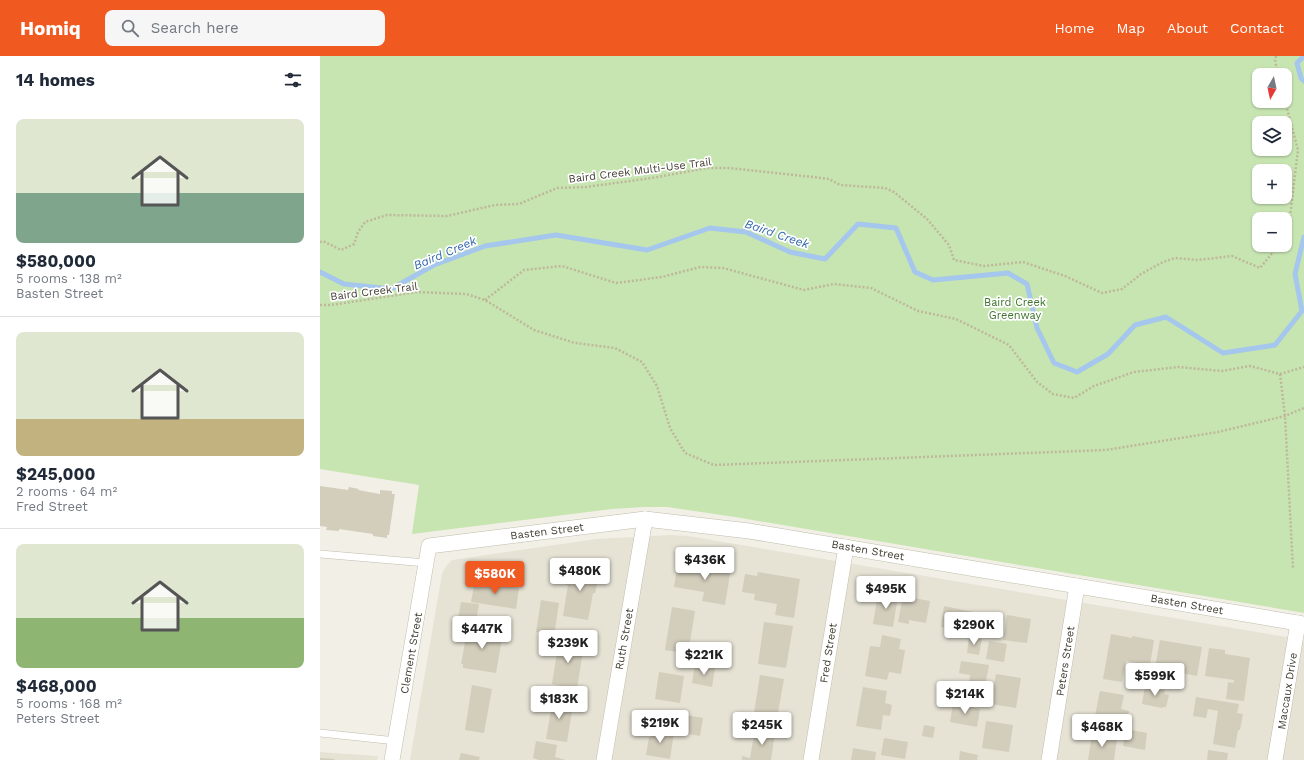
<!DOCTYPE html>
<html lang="en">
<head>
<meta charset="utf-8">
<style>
	body { margin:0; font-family:"Work Sans",sans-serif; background:#f6f6f7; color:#1f2937; height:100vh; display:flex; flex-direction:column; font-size:15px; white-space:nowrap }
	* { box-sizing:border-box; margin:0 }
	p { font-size:13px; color:#747a83 }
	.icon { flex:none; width:22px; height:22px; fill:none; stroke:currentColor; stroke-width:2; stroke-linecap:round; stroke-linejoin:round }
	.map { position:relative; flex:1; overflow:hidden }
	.drawer { display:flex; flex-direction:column; background:#fff; width:320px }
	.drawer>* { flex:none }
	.needle { width:26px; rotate:189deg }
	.fabs { position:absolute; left:932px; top:12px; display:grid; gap:8px }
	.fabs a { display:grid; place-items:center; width:40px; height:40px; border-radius:8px; background:#fff; box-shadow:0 1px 3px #0004; font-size:20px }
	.price { position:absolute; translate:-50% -34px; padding:0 9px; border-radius:4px; background:#fff; color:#222; font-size:13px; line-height:26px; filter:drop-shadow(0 1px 2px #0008) }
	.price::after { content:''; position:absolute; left:50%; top:24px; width:12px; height:9px; margin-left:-6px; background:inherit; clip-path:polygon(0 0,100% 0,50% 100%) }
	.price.on { background:#f05a20; color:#fff }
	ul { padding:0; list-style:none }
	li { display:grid; align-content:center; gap:8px; height:212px; padding:0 16px }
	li+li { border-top:1px solid #e0e1e3 }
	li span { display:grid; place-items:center; height:124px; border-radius:8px; color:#555 }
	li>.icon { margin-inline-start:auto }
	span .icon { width:72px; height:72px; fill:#fffc; stroke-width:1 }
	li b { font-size:17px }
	h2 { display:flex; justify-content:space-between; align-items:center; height:48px; padding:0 16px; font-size:17px }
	header { display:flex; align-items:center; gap:24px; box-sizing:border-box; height:56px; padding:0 20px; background:#f05a20; color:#fff }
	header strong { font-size:19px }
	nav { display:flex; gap:22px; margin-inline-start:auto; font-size:14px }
	.search { width:280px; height:36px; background:#f6f6f7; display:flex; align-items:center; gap:10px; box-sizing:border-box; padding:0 14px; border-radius:8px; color:#747a83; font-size:15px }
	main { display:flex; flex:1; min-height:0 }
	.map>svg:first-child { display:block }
	.residential { fill:#e6e3d5 }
	.green { fill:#c7e5b1; fill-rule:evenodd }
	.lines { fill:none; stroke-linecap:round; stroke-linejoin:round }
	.stream { stroke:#a5c6ed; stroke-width:5 }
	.building { fill:#d3cdbc }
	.service-casing { stroke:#c0bcac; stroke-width:8 }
	.minor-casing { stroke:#c0bcac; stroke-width:16 }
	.path { stroke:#beb79b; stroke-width:2.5; stroke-dasharray:2 2; stroke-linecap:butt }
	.service { stroke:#fff; stroke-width:7 }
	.minor { stroke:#fff; stroke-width:15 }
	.labels { text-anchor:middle; stroke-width:3.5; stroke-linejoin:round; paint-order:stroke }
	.street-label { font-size:11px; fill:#454136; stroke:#fff }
	.park-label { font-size:11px; fill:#3e742c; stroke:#fff }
	.water-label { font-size:12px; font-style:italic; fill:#3469ab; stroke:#fff }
</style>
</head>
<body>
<header>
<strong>Homiq</strong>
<div class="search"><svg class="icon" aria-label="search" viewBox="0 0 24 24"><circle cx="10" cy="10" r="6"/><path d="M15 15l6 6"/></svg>Search here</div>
<nav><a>Home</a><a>Map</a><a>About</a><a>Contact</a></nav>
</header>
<main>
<section class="drawer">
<h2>14 homes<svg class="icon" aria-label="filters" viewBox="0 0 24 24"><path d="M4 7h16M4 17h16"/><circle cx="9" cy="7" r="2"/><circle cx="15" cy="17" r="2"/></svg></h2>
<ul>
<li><span style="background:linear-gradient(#dfe7d0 60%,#7fa58c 0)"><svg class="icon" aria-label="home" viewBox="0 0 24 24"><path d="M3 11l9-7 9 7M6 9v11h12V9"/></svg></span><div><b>$580,000</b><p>5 rooms · 138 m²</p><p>Basten Street</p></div></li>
<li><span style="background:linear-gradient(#dfe7d0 70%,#c2b280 0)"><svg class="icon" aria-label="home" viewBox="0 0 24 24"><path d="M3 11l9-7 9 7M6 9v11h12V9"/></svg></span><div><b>$245,000</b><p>2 rooms · 64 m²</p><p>Fred Street</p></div></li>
<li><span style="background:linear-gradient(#dfe7d0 60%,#8fb573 0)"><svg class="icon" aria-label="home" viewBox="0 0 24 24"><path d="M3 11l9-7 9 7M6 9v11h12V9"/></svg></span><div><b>$468,000</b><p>5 rooms · 168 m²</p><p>Peters Street</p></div></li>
</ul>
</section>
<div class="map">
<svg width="984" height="704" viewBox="0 0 984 704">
	<rect width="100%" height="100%" fill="#f2f0e6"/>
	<g class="residential">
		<polygon points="350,479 368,480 984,584 984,704 90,704 122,518 126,510 132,504 276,483"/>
		<polygon points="0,696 58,700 57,704 0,704"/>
	</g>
	<path class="green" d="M0 0H984V557L415 461 347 451H324L292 453 92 478 99 429 0 413ZM939 19H965V45H939ZM939 67H965V93H939ZM939 115H965V141H939ZM939 163H965V189H939Z"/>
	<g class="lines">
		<g class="stream">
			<polyline points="984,0 977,7 981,22 984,25"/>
			<polyline points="0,216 24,228 71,233 114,209 165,190 236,179 327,194 390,172 426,176 470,196 505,203 538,168 576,172 595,216 613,224 688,217 707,228 717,272 734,307 757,316 788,298 815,269 846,261 903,297 955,289 982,255 975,218 984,181"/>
		</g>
	</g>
	<g class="building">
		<polygon points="0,430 28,434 29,431 39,433 38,434 60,438 60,434 72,435 72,438 75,438 69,479 67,479 67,482 53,480 53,478 19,473 19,475 6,474 7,471 0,470"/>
		<polygon points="358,506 375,509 376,506 411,512 405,549 382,545 384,536 354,531"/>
		<polygon points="252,509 276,513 274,523 278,524 275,537 273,537 268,564 243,560 248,529 246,529 247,520 249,520"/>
		<polygon points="438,516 480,523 474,562 455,559 457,548 434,544 435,538 422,536 425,518 437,520"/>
		<polygon points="155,525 199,532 196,553 151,546"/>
		<polygon points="558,537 578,540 573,571 553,568"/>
		<polygon points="583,540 610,545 606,567 589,564 589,568 578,566"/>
		<polygon points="221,544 239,547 234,580 216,576"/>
		<polygon points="141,546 159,548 156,566 138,563"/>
		<polygon points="624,550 653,556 649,576 621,571"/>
		<polygon points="352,551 375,555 368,598 345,594"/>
		<polygon points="687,559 711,563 707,587 683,584"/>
		<polygon points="444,566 473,570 466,612 438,608"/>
		<polygon points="150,572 183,577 176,617 143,612 143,608 141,608 147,576 149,576"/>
		<polygon points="791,578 812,582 812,580 834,584 830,609 806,605 802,626 783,623"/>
		<polygon points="562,579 581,583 579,593 585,594 581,618 569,616 567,624 545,620 550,590 560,591"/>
		<polygon points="649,581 662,583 659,599 647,597"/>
		<polygon points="239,584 264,588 257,633 232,628"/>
		<polygon points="840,584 882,591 877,620 835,612"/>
		<polygon points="669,585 687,588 684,606 666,603"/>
		<polygon points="889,592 905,594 905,598 930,602 924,645 906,643 908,626 913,627 914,624 885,620"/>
		<polygon points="641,605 669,609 665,630 649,628 650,619 639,617"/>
		<polygon points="375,609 395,612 392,631 372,627"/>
		<polygon points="339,616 364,620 360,647 335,643"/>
		<polygon points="676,618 701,622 696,652 671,648"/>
		<polygon points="440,619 464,623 456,668 433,663"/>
		<polygon points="152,629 172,633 164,677 145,674"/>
		<polygon points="825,630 845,634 844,638 849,639 846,651 843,651 842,652 822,648"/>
		<polygon points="543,631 567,635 565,647 572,649 570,660 563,659 561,674 536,670"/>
		<polygon points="780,635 804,639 801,653 809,655 807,667 775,660"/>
		<polygon points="876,641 919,648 917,657 923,658 920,674 918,674 915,692 893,688 898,655 888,653 886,662 873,660"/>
		<polygon points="229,642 249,645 247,654 252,655 247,686 226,683 231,654 227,653"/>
		<polygon points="633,647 660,653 657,671 630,666"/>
		<polygon points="359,658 383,662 380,680 356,676"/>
		<polygon points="666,665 693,669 689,696 662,692"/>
		<polygon points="604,669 615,671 613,682 602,680"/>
		<polygon points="332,672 354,676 350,703 326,699 329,681 330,682"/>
		<polygon points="435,673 455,676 451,704 422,704 422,700 430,702"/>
		<polygon points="806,673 827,677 825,694 803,690"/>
		<polygon points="772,679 797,683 794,704 768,704"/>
		<polygon points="564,682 588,686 585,703 561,699"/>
		<polygon points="216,685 237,689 235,701 246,704 219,704 213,702"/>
		<polygon points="533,692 556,696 555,704 531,704"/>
		<polygon points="888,694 908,697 907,704 887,704"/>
		<polygon points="640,695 658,699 657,704 639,704"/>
		<polygon points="141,697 160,701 159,704 139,704"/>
		<polygon points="0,702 15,703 14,704 0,704"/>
	</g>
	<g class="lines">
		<g class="service-casing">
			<g id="service">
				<polyline points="0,498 106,507"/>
				<polyline points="0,677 76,685"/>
			</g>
		</g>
		<g class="minor-casing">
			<g id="minor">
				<polyline points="72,704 109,490 325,463 429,475 984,568"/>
				<polyline points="284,704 325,463"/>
				<polyline points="491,704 526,491"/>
				<polyline points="729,704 757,530"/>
				<polyline points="955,704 978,567"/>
			</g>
		</g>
		<g class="path">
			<polyline points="956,0 955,4 958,19"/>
			<polyline points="965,45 978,94 970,161 969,167 965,176"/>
			<polyline points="0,186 3,185 21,194 34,188 38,176 45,166 67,159 127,160 175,149 199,148 237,132 266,131 332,122 387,112 409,112 493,121 509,123 520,129 565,132 574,136 607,163 629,189 634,204 664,210 703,206 745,220 782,237 802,233 821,218 843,206 855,202 878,204 912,200 940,212 959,189"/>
			<polyline points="165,244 204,214 242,210 296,227 342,221 380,211 403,212 484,234 514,228 551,232 598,255 636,263 689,289 717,326 733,338 754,342 774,330 814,316 858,311 902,315 930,310 960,318 984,311"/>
			<polyline points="0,249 11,249 97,236 146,238 165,244 214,274 255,287 295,292 322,306 337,330 350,372 365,397 394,409 786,394 898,376 965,360 984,352"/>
			<polyline points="960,318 965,360 973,513"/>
		</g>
		<use href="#service" class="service"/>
		<use href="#minor" class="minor"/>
	</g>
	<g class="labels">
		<g class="street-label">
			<text transform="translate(320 114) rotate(-7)" y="4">Baird Creek Multi-Use Trail</text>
			<text transform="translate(54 235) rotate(-7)" y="4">Baird Creek Trail</text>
			<text transform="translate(227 475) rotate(-7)" y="4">Basten Street</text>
			<text transform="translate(548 494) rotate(10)" y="4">Basten Street</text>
			<text transform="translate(867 548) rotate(10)" y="4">Basten Street</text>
			<text transform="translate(304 583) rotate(-80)" y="4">Ruth Street</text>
			<text transform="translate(91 597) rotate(-80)" y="4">Clement Street</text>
			<text transform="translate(508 597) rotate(-81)" y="4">Fred Street</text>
			<text transform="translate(745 605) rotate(-81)" y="4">Peters Street</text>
			<text transform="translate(967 635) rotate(-81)" y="4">Maccaux Drive</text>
		</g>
		<g class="park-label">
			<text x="695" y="250">Baird Creek<tspan x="695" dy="13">Greenway</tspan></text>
		</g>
		<g class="water-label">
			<text transform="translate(457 178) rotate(19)" y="4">Baird Creek</text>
			<text transform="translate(125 197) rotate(-23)" y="4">Baird Creek</text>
		</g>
	</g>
</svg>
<div class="fabs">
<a><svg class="needle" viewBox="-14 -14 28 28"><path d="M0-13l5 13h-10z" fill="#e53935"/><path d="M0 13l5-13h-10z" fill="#747a83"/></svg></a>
<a><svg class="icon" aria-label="layers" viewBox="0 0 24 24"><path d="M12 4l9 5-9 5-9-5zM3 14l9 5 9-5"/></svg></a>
<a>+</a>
<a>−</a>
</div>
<b class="price" style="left:385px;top:525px">$436K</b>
<b class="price" style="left:260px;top:536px">$480K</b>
<b class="price on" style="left:175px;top:539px">$580K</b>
<b class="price" style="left:566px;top:554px">$495K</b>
<b class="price" style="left:654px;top:590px">$290K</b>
<b class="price" style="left:162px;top:594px">$447K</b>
<b class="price" style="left:248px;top:608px">$239K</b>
<b class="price" style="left:384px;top:620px">$221K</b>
<b class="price" style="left:835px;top:641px">$599K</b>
<b class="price" style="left:645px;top:659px">$214K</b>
<b class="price" style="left:239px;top:664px">$183K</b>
<b class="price" style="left:340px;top:688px">$219K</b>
<b class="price" style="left:442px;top:690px">$245K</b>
<b class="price" style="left:782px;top:692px">$468K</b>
</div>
</main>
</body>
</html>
